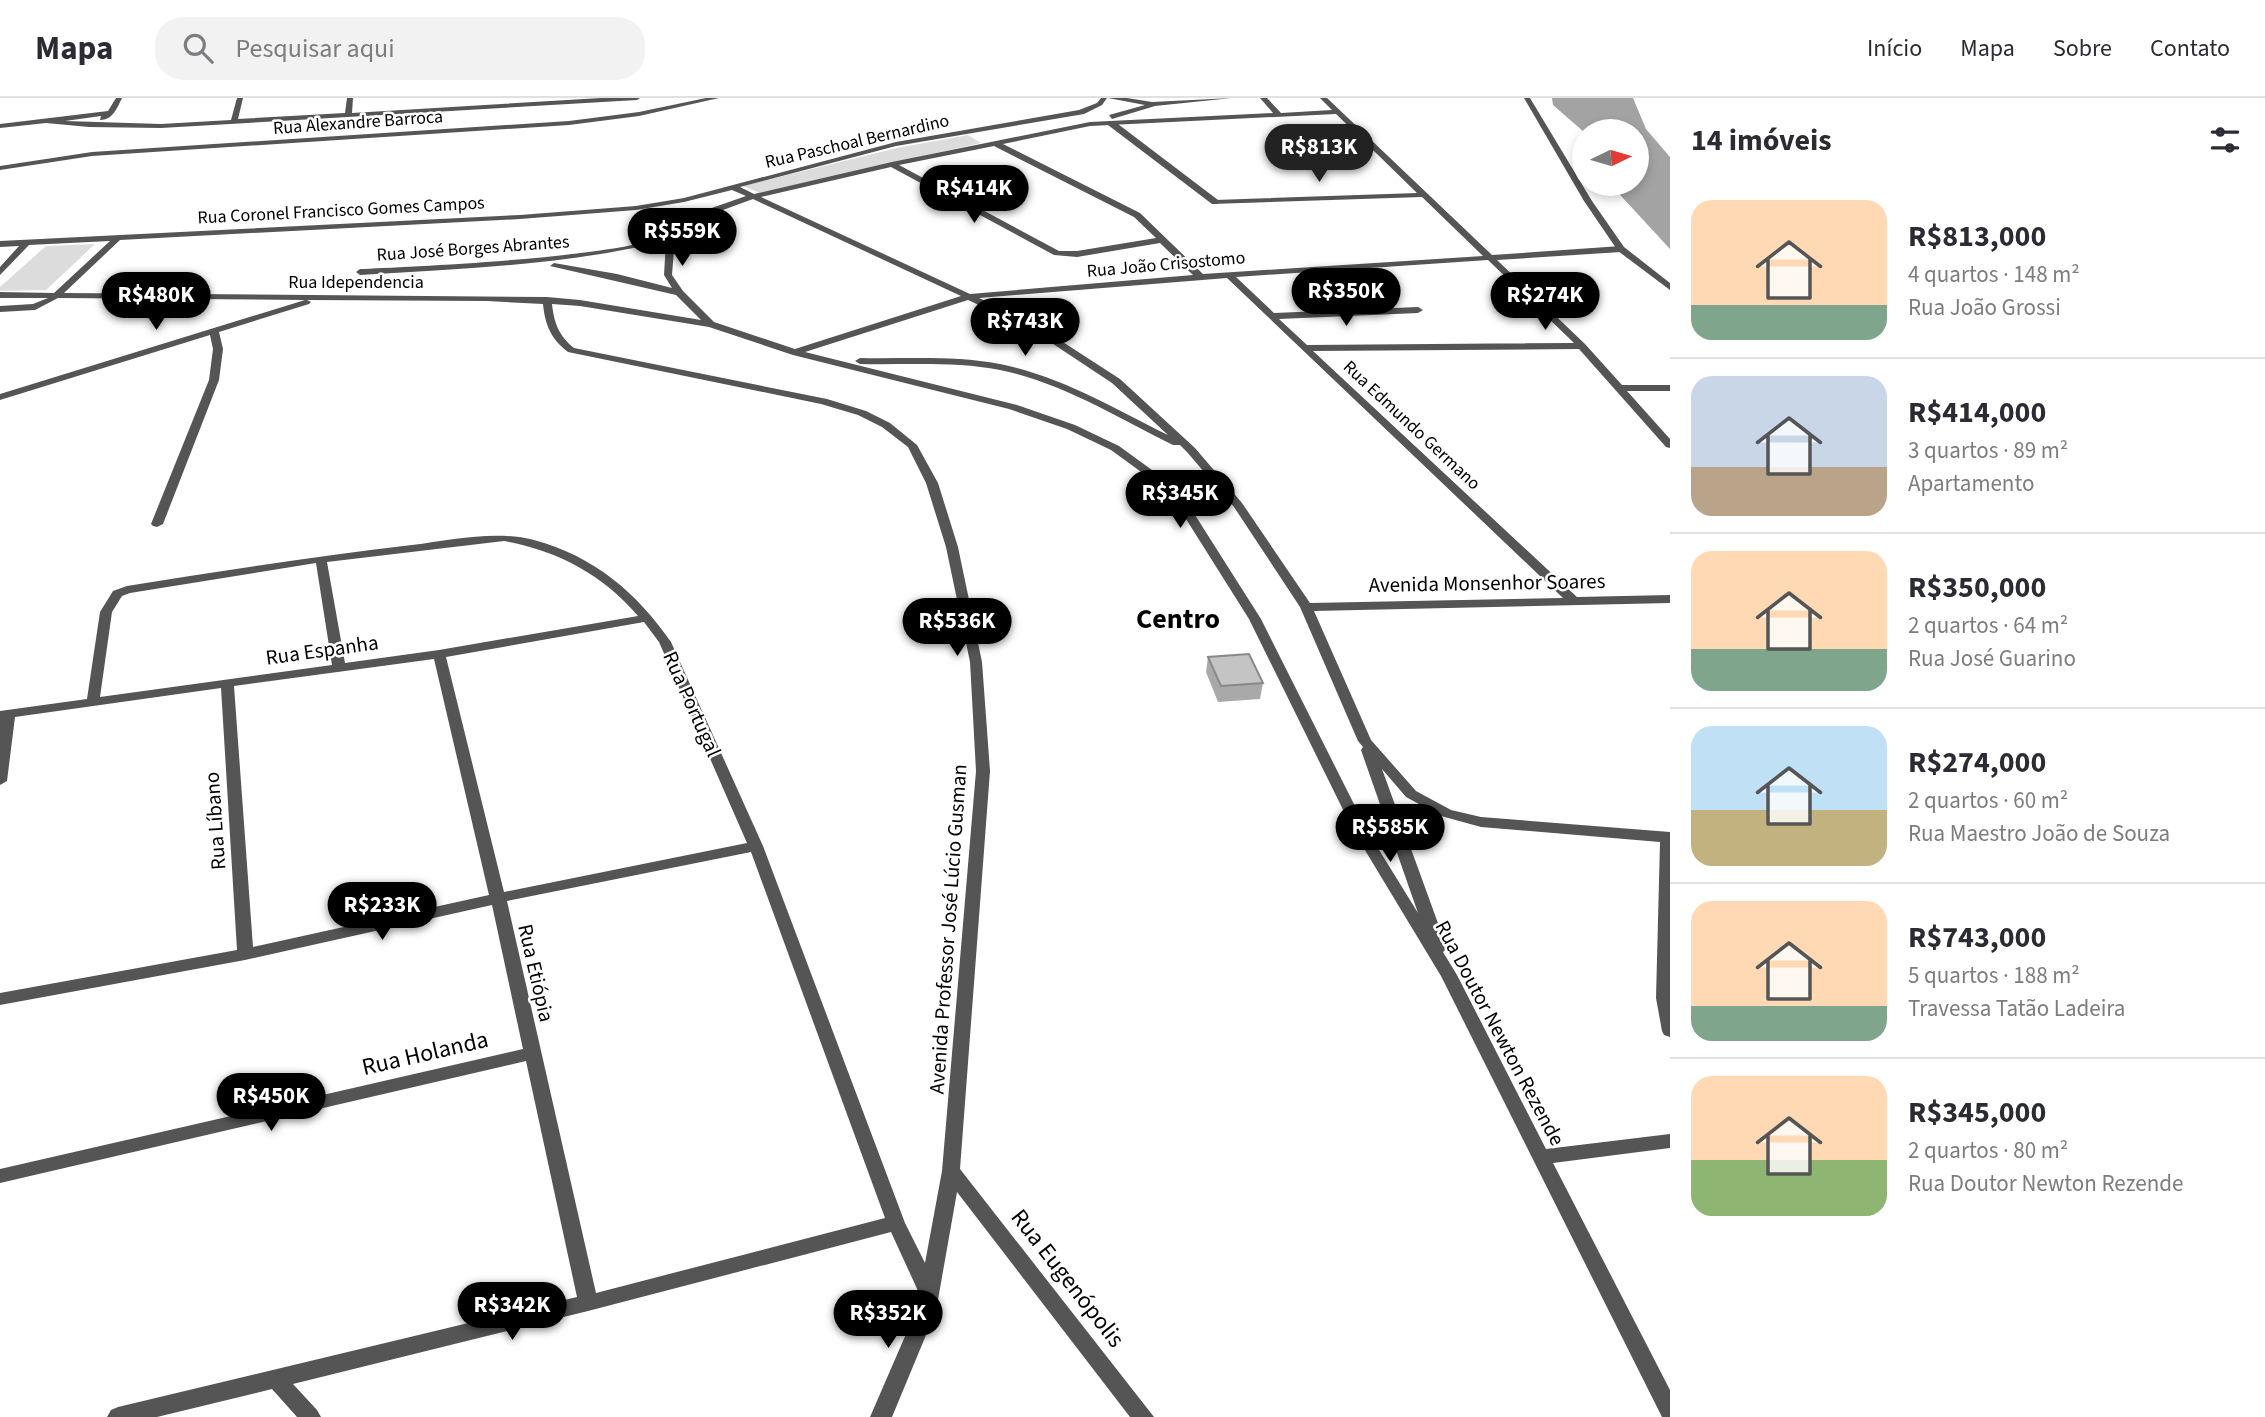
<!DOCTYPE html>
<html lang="pt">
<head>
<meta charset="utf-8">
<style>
	body { margin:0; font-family:"Source Sans 3",sans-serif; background:#f2f2f3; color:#2b2b33; height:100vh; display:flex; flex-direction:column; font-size:26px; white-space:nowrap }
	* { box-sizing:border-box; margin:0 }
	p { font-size:23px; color:#7c7c81 }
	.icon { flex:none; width:38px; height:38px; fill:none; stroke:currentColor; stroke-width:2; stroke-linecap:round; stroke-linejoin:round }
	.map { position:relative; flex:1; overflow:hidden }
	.side { display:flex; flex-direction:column; background:#fff; width:595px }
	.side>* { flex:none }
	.needle { width:46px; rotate:85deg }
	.tools { position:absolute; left:1572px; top:21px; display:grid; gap:14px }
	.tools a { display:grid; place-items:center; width:77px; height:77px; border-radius:50%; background:#fff; box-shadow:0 4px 10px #0003; font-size:35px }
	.price { position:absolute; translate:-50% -60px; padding:0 16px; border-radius:24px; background:#000; color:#fff; font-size:23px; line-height:46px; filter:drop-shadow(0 2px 4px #0008) }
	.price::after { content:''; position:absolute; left:50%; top:42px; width:21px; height:16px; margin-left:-10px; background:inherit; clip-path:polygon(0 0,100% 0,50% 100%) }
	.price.on { background:#222; color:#fff }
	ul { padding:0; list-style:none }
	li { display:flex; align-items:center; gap:21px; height:175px; padding:0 21px }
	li+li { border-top:2px solid #e1e1e2 }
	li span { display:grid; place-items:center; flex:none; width:196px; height:140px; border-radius:21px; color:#555 }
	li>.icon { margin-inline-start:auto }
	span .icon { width:84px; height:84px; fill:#fffc; stroke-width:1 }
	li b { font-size:30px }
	h2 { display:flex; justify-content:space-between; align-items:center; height:84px; padding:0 21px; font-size:30px }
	header { display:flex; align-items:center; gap:42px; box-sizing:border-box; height:98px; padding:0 35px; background:#fff; border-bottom:2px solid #e1e1e2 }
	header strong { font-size:33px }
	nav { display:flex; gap:38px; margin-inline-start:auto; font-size:24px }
	.search { width:490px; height:63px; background:#f2f2f3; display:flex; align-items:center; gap:18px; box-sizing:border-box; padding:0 24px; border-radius:28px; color:#7c7c81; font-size:26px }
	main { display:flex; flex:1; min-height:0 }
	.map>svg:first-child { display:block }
	.green { fill:#dcdcdc }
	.water { fill:#a3a3a3 }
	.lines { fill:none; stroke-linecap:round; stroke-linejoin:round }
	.service { fill:#555; fill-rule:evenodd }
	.minor { fill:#555; fill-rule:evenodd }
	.tertiary { fill:#555; fill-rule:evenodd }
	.wall { fill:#a9a9a9 }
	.building { fill:#c4c4c4; stroke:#898989; stroke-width:2 }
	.labels { text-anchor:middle; stroke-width:5; stroke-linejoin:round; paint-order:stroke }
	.far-street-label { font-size:18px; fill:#000; stroke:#fff }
	.street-label { font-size:21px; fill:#000; stroke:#fff }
	.near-street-label { font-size:24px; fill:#000; stroke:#fff }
	.district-label { font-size:28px; font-weight:bold; fill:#000; stroke:#fff }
</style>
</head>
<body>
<header>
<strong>Mapa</strong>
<div class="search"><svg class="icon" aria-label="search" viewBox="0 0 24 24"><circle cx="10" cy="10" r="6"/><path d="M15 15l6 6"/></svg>Pesquisar aqui</div>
<nav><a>Início</a><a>Mapa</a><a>Sobre</a><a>Contato</a></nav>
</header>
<main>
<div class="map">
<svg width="1670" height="1319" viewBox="0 0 1670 1319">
	<rect width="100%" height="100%" fill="#fff"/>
	<g class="green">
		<polygon points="968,37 981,45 760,95 743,88 897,50"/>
		<polygon points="95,146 46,192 0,193 0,189 46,148"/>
	</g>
	<polygon class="water" points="1552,0 1633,0 1646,31 1670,59 1670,151 1610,86 1636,86 1636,33 1584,34 1553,7"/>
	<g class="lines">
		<polygon class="service" points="1108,23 1114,23 1218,102 1218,106 1212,106 1108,27"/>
		<g class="minor">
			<path d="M116 0H122C117 10 113 22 100 22L101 18 65 23 161 26 231 22 237 0H243L238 21 345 15 347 0H353L352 15 601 0H640L637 2 161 30 89 29 46 25 0 30V26L108 13Z"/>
			<polygon points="706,0 719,0 639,18 569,27 92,58 0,72 0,68 92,54 569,23 639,14"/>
			<path d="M1101 0H1107L1102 7 1084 16 896 48 740 89 754 96 892 64 1090 24 1273 15 1260 0H1267L1281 15 1332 12 1320 0H1327L1492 157 1621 148 1625 151 1621 154 1497 162 1585 246 1622 287H1670V293H1627L1670 341V350L1666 349 1579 251 1313 253 1577 499 1670 497V505L1314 513 1371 642 1416 693 1451 712 1481 719 1670 734V939L1664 937 1662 933 1656 900 1660 744 1481 729 1441 718 1406 699 1382 671 1447 850 1443 854 1457 877 1546 1051 1670 1036V1050L1553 1065 1670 1292V1319H1662L1441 878 1354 734 1249 521 1186 421 1155 384 1111 352 1067 331 1009 311 793 257 709 229 580 208 552 206C554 225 559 238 574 250L827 301 866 313 890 325 917 347 938 385 958 449 982 564 990 673 960 1071 1154 1319H1130L957 1094 936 1213 892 1319H870L916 1213 919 1195 891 1134 588 1213 293 1286 317 1312 321 1319H297L272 1291 157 1319H107L111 1312 118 1309 577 1199 526 963 0 1085V1071L523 951 492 807 245 862 0 907V895L237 852 221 590 15 619 7 683 0 687V613L87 601 100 514 113 493 127 488C222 473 317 458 412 447 452 442 495 432 534 442 594 458 637 495 671 544L763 748 905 1125 925 1165 942 1073 976 673 970 564 946 449 926 385 908 349 882 329 858 317 821 306 568 254C551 241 545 227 543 206L487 203 307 202 311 204 309 206 219 234 223 251 219 282 163 426 157 429 153 428 151 426 209 282 213 251 210 237 0 302V296L305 202 58 200 35 212 0 214V208L33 206 48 200H0V194L54 195 110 143 29 147 0 177V169L19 148 0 149V143L520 117 636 108 684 100 896 44 1079 12 1097 5ZM1336 16 1417 95 1215 102 1211 104 1212 106 1422 99 1483 158 1203 176 1140 115 1003 46 1090 28ZM994 48 1134 119 1156 140 1077 153H1059L899 67ZM891 69 1054 157 1077 159 1160 145 1193 177 970 196 761 99ZM732 92 746 98 706 112 672 132C651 159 406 169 360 171L356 174 360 177C463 171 565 167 666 143L664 177 672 190 617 176 554 165 550 168 676 197 701 222 580 202 547 199 64 195 120 142 520 121 636 112 684 104ZM753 101 961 198 795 251 714 224 683 193 672 177 675 139 712 116ZM1488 162 1574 245 1307 247 1279 221 1418 215 1423 212 1418 209 1274 215 1236 179ZM1227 180 1563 500 1310 505 1242 405 1195 350 1120 281 1035 226 979 200ZM968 202 1029 230 1112 285 1168 337C1114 310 1060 278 1000 266 954 257 906 261 860 260L855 263 860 266C906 267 955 263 1000 272 1061 284 1118 320 1173 347H1180L1187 354 1234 409 1300 509 1358 643 1363 649 1361 652 1418 815 1368 734 1261 521 1195 417 1163 380 1119 348 1075 327 1017 307 805 254ZM504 443C558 453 602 476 638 518L439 552 345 565 327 464ZM316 465 332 567 100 599 112 514 122 498 130 495ZM644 524 659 544 747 745 504 794 446 559ZM434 561 489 797 253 849 234 588ZM751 754 885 1120 596 1195 507 803Z"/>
			<polygon points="1108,0 1127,0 1152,4 1232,0 1155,8 1112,21 1109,17 1145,7"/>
		</g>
		<polygon class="tertiary" points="1524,0 1530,0 1592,103 1624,149 1670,185 1670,192 1618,153 1584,103"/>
	</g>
	<polygon class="wall" points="1208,559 1263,585 1260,601 1218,604 1206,574"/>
	<polygon class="building" points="1249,556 1263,585 1221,588 1208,559"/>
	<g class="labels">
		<g class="far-street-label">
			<text transform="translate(358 24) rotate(-4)" y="6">Rua Alexandre Barroca</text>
			<text transform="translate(857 43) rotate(-13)" y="6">Rua Paschoal Bernardino</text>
			<text transform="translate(341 112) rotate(-3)" y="6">Rua Coronel Francisco Gomes Campos</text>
			<text transform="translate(473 150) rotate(-4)" y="6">Rua José Borges Abrantes</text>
			<text transform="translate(1166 166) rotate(-5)" y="6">Rua João Crisostomo</text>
			<text x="356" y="190">Rua Idependencia</text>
			<text transform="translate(1412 327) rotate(43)" y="6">Rua Edmundo Germano</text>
		</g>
		<g class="street-label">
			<text transform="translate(1487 485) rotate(-1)" y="7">Avenida Monsenhor Soares</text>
			<text transform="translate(322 552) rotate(-8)" y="7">Rua Espanha</text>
			<text transform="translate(692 606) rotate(66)" y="7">Rua Portugal</text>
			<text transform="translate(215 723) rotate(-94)" y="7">Rua Líbano</text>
			<text transform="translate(948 831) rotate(-86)" y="7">Avenida Professor José Lúcio Gusman</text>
			<text transform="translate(536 875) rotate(77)" y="7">Rua Etiópia</text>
			<text transform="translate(1500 935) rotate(62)" y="7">Rua Doutor Newton Rezende</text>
		</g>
		<g class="near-street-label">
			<text transform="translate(425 955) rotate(-13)" y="8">Rua Holanda</text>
			<text transform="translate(1068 1180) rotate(52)" y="8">Rua Eugenópolis</text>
		</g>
		<g class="district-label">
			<text x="1178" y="530">Centro</text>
		</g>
	</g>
</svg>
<div class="tools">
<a><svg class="needle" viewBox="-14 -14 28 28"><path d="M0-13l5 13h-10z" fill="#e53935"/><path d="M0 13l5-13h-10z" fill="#7c7c81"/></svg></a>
</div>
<b class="price on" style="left:1319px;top:86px">R$813K</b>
<b class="price" style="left:974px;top:127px">R$414K</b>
<b class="price" style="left:682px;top:170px">R$559K</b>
<b class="price" style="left:1346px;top:230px">R$350K</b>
<b class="price" style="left:156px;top:234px">R$480K</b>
<b class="price" style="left:1545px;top:234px">R$274K</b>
<b class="price" style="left:1025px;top:260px">R$743K</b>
<b class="price" style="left:1180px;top:432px">R$345K</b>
<b class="price" style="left:957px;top:560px">R$536K</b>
<b class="price" style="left:1390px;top:766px">R$585K</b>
<b class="price" style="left:382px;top:844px">R$233K</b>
<b class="price" style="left:271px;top:1035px">R$450K</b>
<b class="price" style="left:512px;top:1244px">R$342K</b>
<b class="price" style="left:888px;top:1252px">R$352K</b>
</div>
<section class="side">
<h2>14 imóveis<svg class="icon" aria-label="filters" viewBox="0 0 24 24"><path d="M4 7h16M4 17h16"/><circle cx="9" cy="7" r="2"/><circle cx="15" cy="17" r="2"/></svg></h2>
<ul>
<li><span style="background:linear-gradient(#ffd9b3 75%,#7fa58c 0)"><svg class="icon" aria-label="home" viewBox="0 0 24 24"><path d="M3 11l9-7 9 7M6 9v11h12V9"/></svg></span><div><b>R$813,000</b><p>4 quartos · 148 m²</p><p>Rua João Grossi</p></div></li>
<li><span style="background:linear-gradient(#c9d6e8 65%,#b9a48a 0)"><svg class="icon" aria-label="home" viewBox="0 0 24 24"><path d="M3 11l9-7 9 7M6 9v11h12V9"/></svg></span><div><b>R$414,000</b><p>3 quartos · 89 m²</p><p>Apartamento</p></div></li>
<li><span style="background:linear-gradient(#ffd9b3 70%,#7fa58c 0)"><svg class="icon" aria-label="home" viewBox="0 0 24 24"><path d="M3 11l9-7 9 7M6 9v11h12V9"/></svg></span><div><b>R$350,000</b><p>2 quartos · 64 m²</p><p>Rua José Guarino</p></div></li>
<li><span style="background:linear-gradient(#bfe0f5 60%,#c2b280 0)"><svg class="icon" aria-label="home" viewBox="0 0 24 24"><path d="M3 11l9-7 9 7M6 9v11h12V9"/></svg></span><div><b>R$274,000</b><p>2 quartos · 60 m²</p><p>Rua Maestro João de Souza</p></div></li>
<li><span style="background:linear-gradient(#ffd9b3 75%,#7fa58c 0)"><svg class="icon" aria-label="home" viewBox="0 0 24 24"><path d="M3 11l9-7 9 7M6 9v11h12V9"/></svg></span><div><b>R$743,000</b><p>5 quartos · 188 m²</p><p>Travessa Tatão Ladeira</p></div></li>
<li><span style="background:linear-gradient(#ffd9b3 60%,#8fb573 0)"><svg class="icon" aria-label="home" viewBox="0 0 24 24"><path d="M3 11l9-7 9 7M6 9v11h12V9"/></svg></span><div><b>R$345,000</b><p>2 quartos · 80 m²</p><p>Rua Doutor Newton Rezende</p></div></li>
</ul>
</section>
</main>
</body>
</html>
